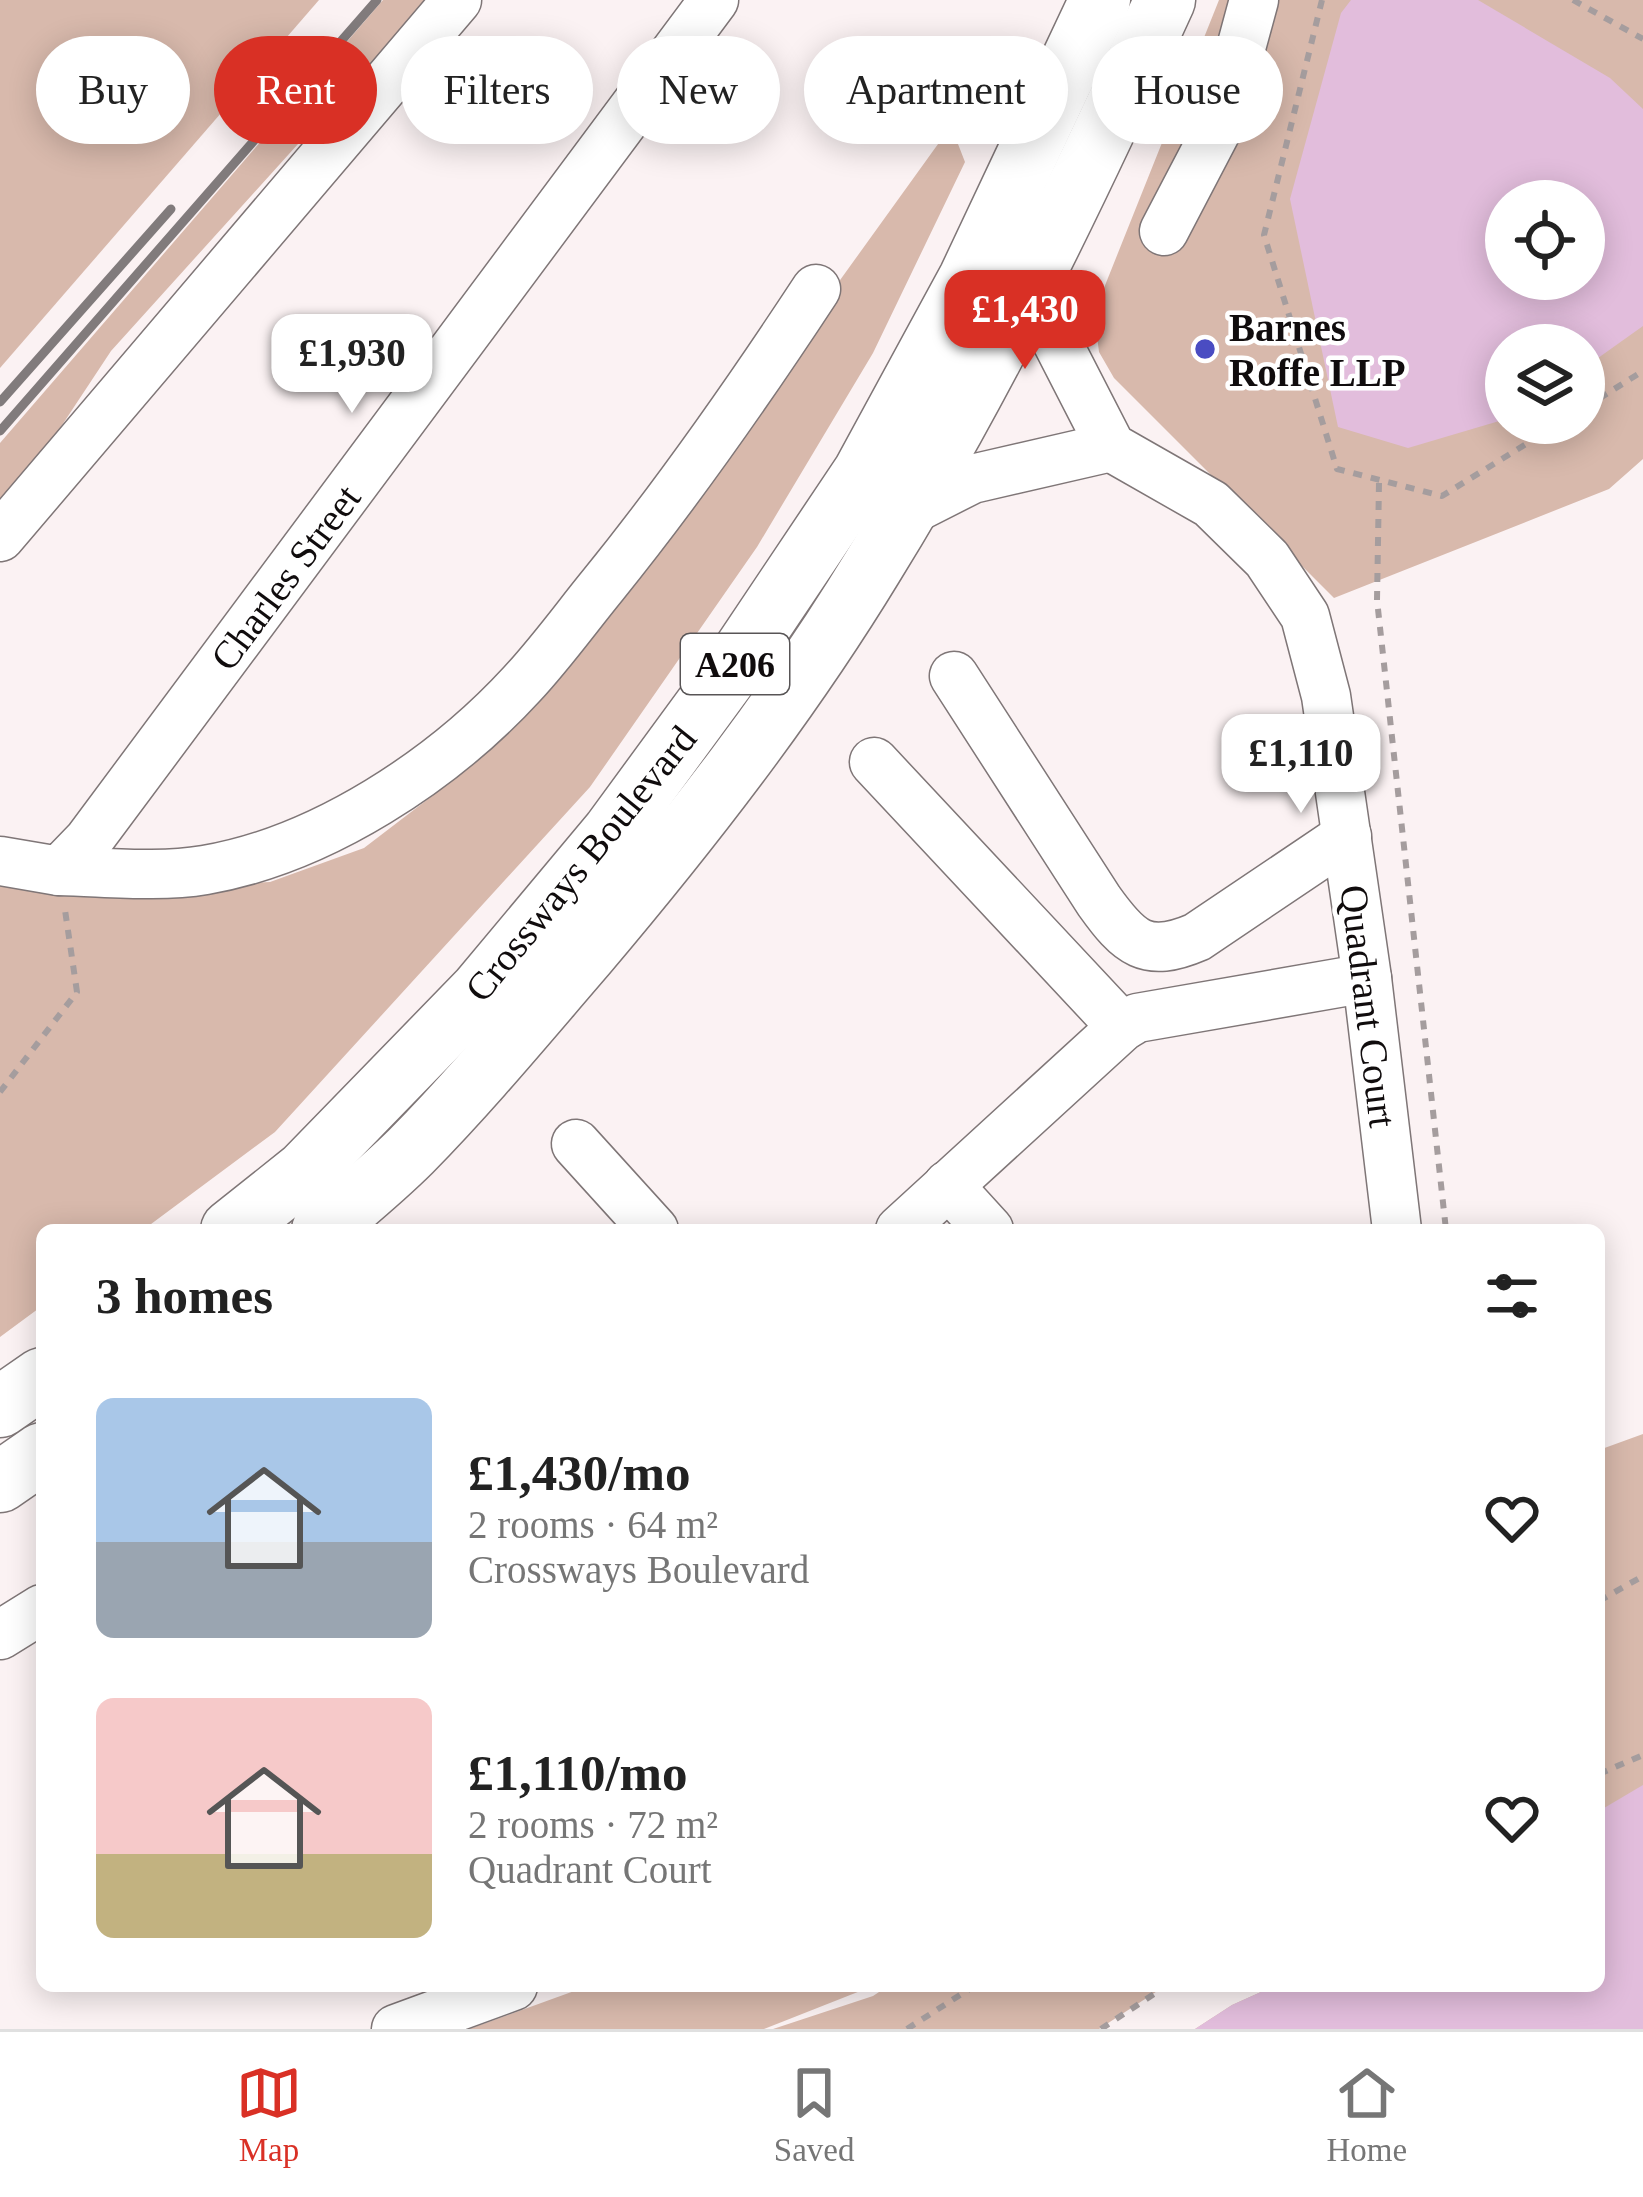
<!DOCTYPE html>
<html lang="en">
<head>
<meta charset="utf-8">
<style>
	body { margin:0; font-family:"Times New Roman",serif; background:#f6f6f6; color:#222; height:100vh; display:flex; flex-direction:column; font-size:45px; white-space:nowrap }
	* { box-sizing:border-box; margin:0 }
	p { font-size:39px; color:#767676 }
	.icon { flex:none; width:66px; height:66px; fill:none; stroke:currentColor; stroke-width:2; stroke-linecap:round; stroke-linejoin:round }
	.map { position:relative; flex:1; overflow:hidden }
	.drawer { position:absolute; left:36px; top:1224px; width:1569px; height:768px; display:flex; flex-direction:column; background:#fff; border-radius:18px; box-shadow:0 6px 30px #0003 }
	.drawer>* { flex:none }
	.hud { position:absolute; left:36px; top:36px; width:1572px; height:108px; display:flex; gap:24px }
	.tools { position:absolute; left:1485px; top:180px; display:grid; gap:24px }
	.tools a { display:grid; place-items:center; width:120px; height:120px; border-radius:50%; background:#fff; box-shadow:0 6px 30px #0003; font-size:60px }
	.price { position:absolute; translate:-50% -102px; padding:0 27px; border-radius:24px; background:#fff; color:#222; font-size:39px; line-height:78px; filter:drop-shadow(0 3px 6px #0008) }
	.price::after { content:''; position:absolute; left:50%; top:72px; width:36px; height:27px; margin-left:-18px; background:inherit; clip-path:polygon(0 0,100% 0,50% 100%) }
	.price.active { background:#d93025; color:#fff }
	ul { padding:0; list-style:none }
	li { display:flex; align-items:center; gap:36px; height:300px; padding:0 60px }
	li span { display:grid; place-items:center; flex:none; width:336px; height:240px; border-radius:18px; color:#555 }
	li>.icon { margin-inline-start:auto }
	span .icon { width:144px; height:144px; fill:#fffc; stroke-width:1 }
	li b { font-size:51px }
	h2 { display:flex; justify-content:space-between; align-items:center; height:144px; padding:0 60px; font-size:51px }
	.pill { padding:0 42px; border-radius:54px; background:#fff; box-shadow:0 6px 30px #0003; font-size:42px; line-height:108px }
	.pill.active { background:#d93025; color:#fff }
	.tabs { display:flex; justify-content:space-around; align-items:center; height:168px; border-top:3px solid #e0e0e0; background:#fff; font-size:33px; color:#767676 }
	.tabs a { display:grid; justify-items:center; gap:6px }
	.tabs .active { color:#d93025 }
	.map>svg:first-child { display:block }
	.green { fill:#d8b9ac; fill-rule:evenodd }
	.water { fill:#e2bddc; fill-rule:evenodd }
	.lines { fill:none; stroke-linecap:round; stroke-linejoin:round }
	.minor-casing { stroke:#7f7677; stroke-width:51 }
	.major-casing { stroke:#7f7677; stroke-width:63 }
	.path { stroke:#a59d9e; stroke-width:6; stroke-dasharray:9 9; stroke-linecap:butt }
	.minor { stroke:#fff; stroke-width:48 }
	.major { stroke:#fff; stroke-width:60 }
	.rail { stroke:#817b7c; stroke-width:9 }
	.poi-dot { fill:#4a4cc2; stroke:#fff; stroke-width:4.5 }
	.labels { text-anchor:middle; stroke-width:9; stroke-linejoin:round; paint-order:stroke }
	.shield { fill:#fff; stroke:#585556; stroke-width:3 }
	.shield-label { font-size:36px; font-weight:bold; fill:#100c0d }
	.poi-label { font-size:39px; font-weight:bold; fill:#100c0d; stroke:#fff; text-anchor:start }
	.street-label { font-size:39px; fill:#100c0d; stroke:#fff }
</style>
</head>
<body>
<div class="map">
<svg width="1643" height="2029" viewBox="0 0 1643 2029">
	<rect width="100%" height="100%" fill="#fbf2f3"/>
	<g class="green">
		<polygon points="0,0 319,0 0,368"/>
		<polygon points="383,0 428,0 111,351 0,519 0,443"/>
		<path d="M1219 0H1643V459L1609 489 1334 598 1114 378 1099 352 1094 313ZM1506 201H1584V279H1506ZM1506 345H1584V423H1506Z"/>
		<polygon points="951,126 965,162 873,353 757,547 590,787 275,1132 143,1230 42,1230 42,1306 0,1337 0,881 108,889 270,882 364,848 432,796 637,562"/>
		<polygon points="1643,1434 1643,2029 1195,2029 1232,2005 1274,1986 1599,1986 1599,1450"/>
		<polygon points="588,1986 873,1986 764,2029 469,2029"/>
		<polygon points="888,1986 1165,1986 1099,2029 773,2029 873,1996"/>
	</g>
	<g class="water">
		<path d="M1351 0H1478L1610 78 1643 109V326L1584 368V345H1506V419L1408 448 1338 427 1290 199 1341 13ZM1506 201H1584V279H1506Z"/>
		<polygon points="1643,1785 1643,2029 1195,2029 1232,2005 1274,1986 1599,1986 1599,1811"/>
	</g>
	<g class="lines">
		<g class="minor-casing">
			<g id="minor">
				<polyline points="1164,231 1221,122 1254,0"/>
				<polyline points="1041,262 1054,336 1111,447 1211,504 1267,559 1305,616 1326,696 1367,978 1397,1230"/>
				<polyline points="903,514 972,479 1111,447"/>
				<polyline points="0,537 457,0"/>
				<path d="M954 676 1099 901C1129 943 1146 959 1197 937L1347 836"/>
				<polyline points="874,762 1122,1027"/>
				<polyline points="0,861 59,871 88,841 714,0"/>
				<path d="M59 871C107 872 158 878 205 870 322 850 443 770 522 684 551 653 576 618 603 585 680 490 749 391 816 289"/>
				<polyline points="576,1144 654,1230"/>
				<polyline points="948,1185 989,1230"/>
				<polyline points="900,1230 1122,1027 1137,1018 1367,978"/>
				<polyline points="0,1635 42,1609"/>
				<polyline points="396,2029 513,1986"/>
			</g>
		</g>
		<g class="major-casing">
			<g id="major">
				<polyline points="231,1230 305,1171 480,991 612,833 727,676 863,473 969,278 1100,0"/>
				<path d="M322 1230C352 1204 383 1179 411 1151 472 1089 529 1020 586 954 690 831 789 704 873 566 985 385 1077 193 1165 0"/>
				<polyline points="0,1407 42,1378"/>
				<polyline points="0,1482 42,1453"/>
			</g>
		</g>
		<g class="path">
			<polyline points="1322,0 1264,235 1337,469 1442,496 1560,423"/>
			<polyline points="1573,0 1643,39"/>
			<polyline points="1584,408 1643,371"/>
			<polyline points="1379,483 1377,600 1446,1230"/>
			<polyline points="0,1092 77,992 65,910"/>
			<polyline points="1599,1601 1643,1576"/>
			<polyline points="1599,1774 1643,1755"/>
			<polyline points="907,2029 974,1986"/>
			<polyline points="1101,2029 1166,1986"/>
		</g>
		<use href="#minor" class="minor"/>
		<use href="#major" class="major"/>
		<g class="rail">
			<polyline points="0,402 171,209"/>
			<polyline points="0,431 377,0"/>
		</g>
	</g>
	<circle class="poi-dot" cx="1205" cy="349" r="12"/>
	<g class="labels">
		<rect class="shield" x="681" y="634" width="108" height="60" rx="9"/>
		<g class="shield-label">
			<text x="735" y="677">A206</text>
		</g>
		<g class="poi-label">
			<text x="1229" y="341">Barnes<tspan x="1229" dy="45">Roffe LLP</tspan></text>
		</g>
		<g class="street-label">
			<text transform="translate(285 577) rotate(-53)" y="14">Charles Street</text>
			<text transform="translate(580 863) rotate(-51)" y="14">Crossways Boulevard</text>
			<text transform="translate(1369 1006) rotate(83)" y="14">Quadrant Court</text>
		</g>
	</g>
</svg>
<div class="tools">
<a><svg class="icon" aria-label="locate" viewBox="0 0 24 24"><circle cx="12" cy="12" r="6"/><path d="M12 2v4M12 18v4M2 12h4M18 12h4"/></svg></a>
<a><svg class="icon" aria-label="layers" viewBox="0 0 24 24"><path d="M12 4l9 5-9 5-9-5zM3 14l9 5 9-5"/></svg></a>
</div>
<b class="price active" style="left:1025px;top:372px">£1,430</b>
<b class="price" style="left:352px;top:416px">£1,930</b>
<b class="price" style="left:1301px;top:816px">£1,110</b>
<div class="hud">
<a class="pill">Buy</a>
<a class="pill active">Rent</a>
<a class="pill">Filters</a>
<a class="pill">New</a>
<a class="pill">Apartment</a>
<a class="pill">House</a>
</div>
<section class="drawer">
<h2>3 homes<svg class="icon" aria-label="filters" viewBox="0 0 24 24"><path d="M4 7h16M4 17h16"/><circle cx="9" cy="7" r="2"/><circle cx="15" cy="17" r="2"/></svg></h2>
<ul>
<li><span style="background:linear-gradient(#a9c7e8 60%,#9aa5b1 0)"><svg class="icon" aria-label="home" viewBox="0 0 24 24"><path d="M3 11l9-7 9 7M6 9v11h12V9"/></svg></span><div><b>£1,430/mo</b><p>2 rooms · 64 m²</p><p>Crossways Boulevard</p></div><svg class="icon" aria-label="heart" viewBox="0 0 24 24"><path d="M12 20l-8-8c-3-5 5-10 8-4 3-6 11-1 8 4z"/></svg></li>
<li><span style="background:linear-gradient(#f6c9c9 65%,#c2b280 0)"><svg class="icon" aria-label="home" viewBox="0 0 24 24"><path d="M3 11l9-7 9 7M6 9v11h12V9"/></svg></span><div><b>£1,110/mo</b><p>2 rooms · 72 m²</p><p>Quadrant Court</p></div><svg class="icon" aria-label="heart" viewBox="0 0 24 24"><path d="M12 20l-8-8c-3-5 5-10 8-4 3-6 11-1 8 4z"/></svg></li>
</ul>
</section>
</div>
<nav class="tabs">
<a class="active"><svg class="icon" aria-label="map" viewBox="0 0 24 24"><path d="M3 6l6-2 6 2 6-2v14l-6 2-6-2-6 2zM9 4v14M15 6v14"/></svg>Map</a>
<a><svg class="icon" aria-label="saved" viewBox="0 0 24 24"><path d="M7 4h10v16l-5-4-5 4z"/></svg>Saved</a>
<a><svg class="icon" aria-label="home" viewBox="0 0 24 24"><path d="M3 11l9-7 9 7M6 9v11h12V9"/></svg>Home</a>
</nav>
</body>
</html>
